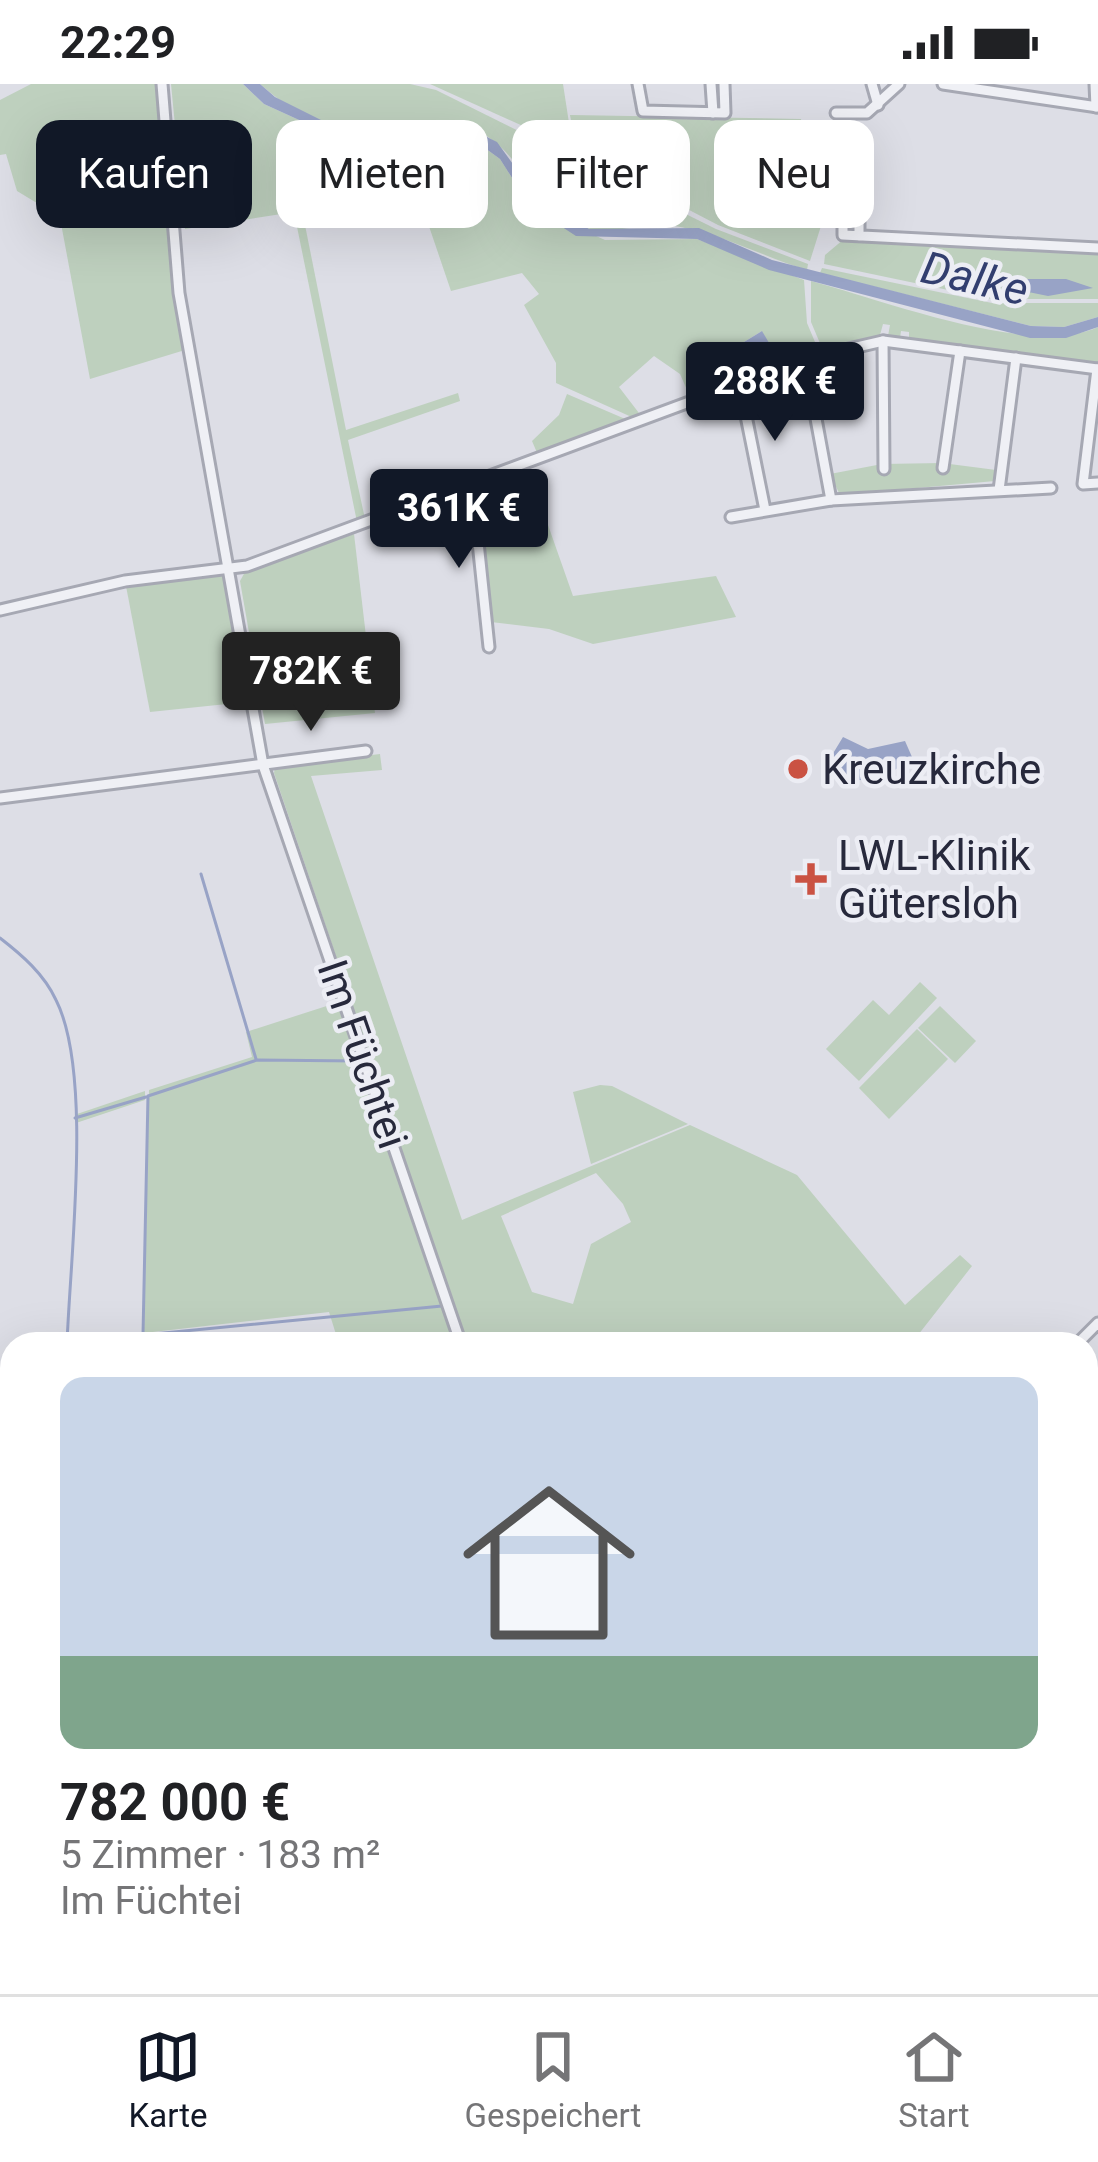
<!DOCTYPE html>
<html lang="de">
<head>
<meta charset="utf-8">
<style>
	body { margin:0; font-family:Roboto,sans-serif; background:#f2f2f2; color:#202124; height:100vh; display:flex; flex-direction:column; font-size:45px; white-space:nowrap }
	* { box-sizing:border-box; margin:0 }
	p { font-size:39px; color:#757577 }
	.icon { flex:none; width:66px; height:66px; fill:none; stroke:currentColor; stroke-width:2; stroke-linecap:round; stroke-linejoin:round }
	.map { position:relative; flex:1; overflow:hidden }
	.details { position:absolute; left:0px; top:1248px; width:1098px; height:663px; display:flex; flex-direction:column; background:#fff; border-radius:36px 36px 0 0; box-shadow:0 12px 48px #0002 }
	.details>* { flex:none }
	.guide { position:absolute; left:36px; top:36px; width:1026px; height:108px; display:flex; gap:24px }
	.price { position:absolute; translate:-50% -102px; padding:0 27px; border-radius:12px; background:#111827; color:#fff; font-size:39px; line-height:78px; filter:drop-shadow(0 3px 6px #0008) }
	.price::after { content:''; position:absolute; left:50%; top:72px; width:36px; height:27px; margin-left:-18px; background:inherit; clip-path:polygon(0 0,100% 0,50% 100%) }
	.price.on { background:#222; color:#fff }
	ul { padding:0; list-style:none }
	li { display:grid; align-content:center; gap:24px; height:636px; padding:0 60px }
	li span { display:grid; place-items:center; height:372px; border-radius:24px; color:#555 }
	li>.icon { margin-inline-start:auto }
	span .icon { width:216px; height:216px; fill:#fffc; stroke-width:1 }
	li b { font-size:51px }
	.pill { padding:0 42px; border-radius:24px; background:#fff; box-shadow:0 12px 48px #0002; font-size:42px; line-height:108px }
	.pill.on { background:#111827; color:#fff }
	.status { display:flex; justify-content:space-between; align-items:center; height:84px; padding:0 60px; background:#fff; direction:ltr }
	.status svg { height:33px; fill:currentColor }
	.menu { display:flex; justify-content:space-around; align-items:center; height:168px; border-top:3px solid #e0e0e0; background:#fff; font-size:33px; color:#757577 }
	.menu a { display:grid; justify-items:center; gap:6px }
	.menu .on { color:#111827 }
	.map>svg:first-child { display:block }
	.green { fill:#bed0be; fill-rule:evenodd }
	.water { fill:#98a3c6 }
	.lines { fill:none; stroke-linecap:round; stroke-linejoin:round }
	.stream { stroke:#98a3c6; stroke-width:3 }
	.street-casing { stroke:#a6a8b3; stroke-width:15 }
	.street { stroke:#eff0f5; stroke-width:9 }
	.poi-dot { fill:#ca5243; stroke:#ecedf4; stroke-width:4.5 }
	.labels { text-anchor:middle; stroke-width:9; stroke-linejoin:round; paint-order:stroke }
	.poi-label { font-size:42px; fill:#27293c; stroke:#ecedf4; text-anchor:start }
	.street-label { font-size:42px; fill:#27293c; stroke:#ecedf4 }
	.water-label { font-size:45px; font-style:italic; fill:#323e6f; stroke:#ecedf4 }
</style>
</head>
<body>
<div class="status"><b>22:29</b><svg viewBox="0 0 49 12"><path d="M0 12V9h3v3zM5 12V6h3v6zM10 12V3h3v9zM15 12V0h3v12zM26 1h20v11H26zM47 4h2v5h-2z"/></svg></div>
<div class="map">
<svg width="1098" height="1910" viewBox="0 0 1098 1910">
	<rect width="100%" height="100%" fill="#dddee6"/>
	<g class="green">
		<polygon points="31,0 156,0 163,74 114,119 68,122 55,130 17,107 6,70 0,71 0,16"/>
		<path d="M171 0H243L264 20 332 51 371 55 435 46 474 56 500 75 530 122 605 156 697 155 804 196 807 239 815 258 790 267 791 275 691 315 680 290 654 272 619 303 642 333 636 335 556 299V279L524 221 539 210 522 189 451 207 417 107 302 126 346 346 458 309 460 317 348 356 365 435 357 438 294 128 185 145ZM762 247 737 287 705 282Z"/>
		<path d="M260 0H410L436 6 716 145 808 180 807 186C763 173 712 145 666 141 636 139 605 155 576 140 529 116 519 65 477 47 396 14 348 79 260 0Z"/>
		<polygon points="430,0 563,0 571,52 567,62"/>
		<polygon points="570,31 801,35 805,74 864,77 862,128 826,126 810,177 718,141 570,64 574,52"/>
		<polygon points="165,89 185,266 90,295 60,134 117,127"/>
		<polygon points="844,155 1098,168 1098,215 991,215 824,180 825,171"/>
		<polygon points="822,184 992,219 1098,219 1098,233 1064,243 1031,242 820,189"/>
		<path d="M811 197C883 216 1032 274 1098 243V282L909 255V248L901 247 900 254 888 252 890 241 883 240 880 251 822 264 811 238Z"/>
		<polygon points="567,310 630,337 538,371 532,357 559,331"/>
		<polygon points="942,379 996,386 995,397 840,411 830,390 882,380"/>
		<polygon points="529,387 573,512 716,492 736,533 593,560 549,545 491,538 479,406"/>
		<polygon points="354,450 375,629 265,640 240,497 245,488"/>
		<polygon points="224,489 246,618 150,628 126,502"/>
		<path d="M380 670 382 686 311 692 462 1136 690 1041 797 1091 905 1221 960 1171 972 1182 911 1260H467L274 689 275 683ZM596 1089 623 1120 631 1138 591 1160 573 1220 532 1208 501 1132Z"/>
		<polygon points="920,898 937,914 859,997 826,965 873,916 889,931"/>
		<polygon points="339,918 456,1260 339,1260 329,1228 144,1249 149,1006 252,973 246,948"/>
		<polygon points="940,922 976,957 955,979 918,944"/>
		<polygon points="917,945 948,975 889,1035 859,1004"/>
		<polygon points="600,1001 612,1002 688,1040 591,1080 573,1008"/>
		<polygon points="145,1007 145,1016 76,1039 77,1030"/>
		<polygon points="0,1432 12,1433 12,1559 0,1557"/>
		<polygon points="1086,1728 1098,1729 1098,1800 1086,1811"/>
		<polygon points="7,1758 12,1875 0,1873 0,1775"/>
		<polygon points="178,1899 235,1899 322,1910 266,1910"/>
		<polygon points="418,1899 612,1899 610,1910 462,1910"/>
		<polygon points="748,1899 922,1899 934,1910 858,1910"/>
	</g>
	<g class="water">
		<polygon points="243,0 260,0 275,13 333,42 435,38 477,48 497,58 537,113 589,145 699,144 772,176 1031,242 1064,243 1098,233 1098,243 1066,254 1030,254 769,186 697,155 576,152 530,122 500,75 474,56 435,46 371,55 332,51 264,20"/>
		<polygon points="1028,195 1066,195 1093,204 1048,212 998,202"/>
		<path d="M762 247 775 269C755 284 726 295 705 282Z"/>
		<path d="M843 653 868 665 905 657 912 673C886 695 862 706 831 685L829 676Z"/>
	</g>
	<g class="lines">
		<g class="stream">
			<polyline points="201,790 256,975"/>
			<path d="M0 854C22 871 44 890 56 916 93 989 70 1173 67 1260"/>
			<polyline points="359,977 257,976 148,1012 143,1251 442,1222"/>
			<polyline points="75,1034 146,1013"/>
			<polyline points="0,1429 12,1431"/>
			<polyline points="0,1729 12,1725"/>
		</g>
		<g class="street-casing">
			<g id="street">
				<polyline points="162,0 179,209 263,681 461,1260"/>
				<polyline points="638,0 643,27 725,29 724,0"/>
				<polyline points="711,0 713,29"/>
				<polyline points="872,0 878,21"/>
				<polyline points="943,0 1098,23"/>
				<polyline points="1095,0 1096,23"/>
				<polyline points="836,29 867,29 899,0"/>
				<polyline points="859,152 859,133 843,133 843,151 1098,164"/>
				<polyline points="883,257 884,385"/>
				<polyline points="805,275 831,416"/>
				<polyline points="1097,285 1083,400 1098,399"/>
				<polyline points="740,302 765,426"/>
				<polyline points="943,384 960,267"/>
				<polyline points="472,401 489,563"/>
				<polyline points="999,406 1016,274"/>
				<polyline points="731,433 831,416 1051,404"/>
				<polyline points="0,526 125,497 247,482 805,275 883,257 1098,285"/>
				<polyline points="0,714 366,667"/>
				<polyline points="1077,1260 1098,1239"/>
				<polyline points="0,1766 12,1746"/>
				<polyline points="1086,1882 1098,1871"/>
				<polyline points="397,1910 400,1899"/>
				<polyline points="1054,1910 1067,1899"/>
			</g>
		</g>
		<use href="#street" class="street"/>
	</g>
	<g class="poi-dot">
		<circle cx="798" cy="685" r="12"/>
		<path d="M805 777h12v12h12v12h-12v12h-12v-12h-12v-12h12z"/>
	</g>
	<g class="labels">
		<g class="poi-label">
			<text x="822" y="700">Kreuzkirche</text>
			<text x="838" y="786">LWL-Klinik<tspan x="838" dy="48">Gütersloh</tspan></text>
		</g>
		<g class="street-label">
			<text transform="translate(363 970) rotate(71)" y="15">Im Füchtei</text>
		</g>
		<g class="water-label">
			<text transform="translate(975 194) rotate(13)" y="16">Dalke</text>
		</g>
	</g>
</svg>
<b class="price" style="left:775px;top:360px">288K €</b>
<b class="price" style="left:459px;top:487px">361K €</b>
<b class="price on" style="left:311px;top:650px">782K €</b>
<div class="guide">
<a class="pill on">Kaufen</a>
<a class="pill">Mieten</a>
<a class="pill">Filter</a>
<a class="pill">Neu</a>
</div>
<section class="details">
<ul>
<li><span style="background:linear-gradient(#c9d6e8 75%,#7fa58c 0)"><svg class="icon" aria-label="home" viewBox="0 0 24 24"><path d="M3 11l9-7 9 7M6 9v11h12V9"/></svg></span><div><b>782 000 €</b><p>5 Zimmer · 183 m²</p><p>Im Füchtei</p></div></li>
</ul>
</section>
</div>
<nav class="menu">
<a class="on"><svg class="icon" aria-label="map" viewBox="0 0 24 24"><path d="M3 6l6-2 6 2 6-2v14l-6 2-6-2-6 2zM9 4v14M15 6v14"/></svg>Karte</a>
<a><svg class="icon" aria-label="saved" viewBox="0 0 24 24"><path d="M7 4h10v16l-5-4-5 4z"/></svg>Gespeichert</a>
<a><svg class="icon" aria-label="home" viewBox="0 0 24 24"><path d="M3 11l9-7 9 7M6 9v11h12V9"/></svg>Start</a>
</nav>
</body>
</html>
